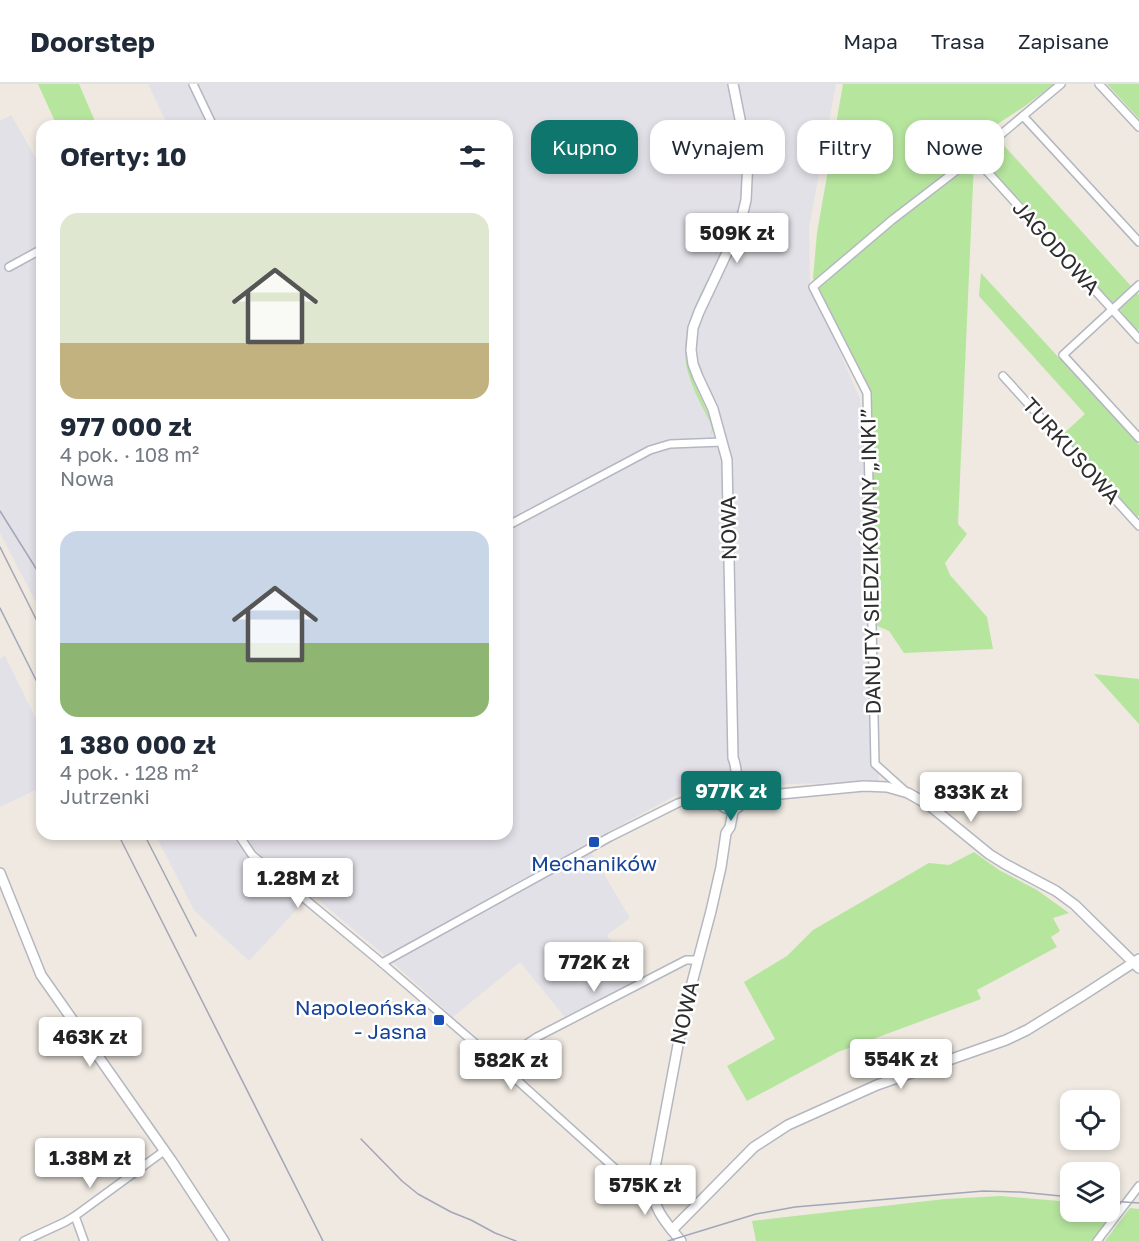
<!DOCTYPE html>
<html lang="pl">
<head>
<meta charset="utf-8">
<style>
	body { margin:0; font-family:"Golos Text",sans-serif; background:#f2f2f3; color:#1f2937; height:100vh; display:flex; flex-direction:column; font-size:22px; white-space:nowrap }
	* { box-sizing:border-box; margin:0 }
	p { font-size:20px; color:#747a83 }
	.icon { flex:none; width:33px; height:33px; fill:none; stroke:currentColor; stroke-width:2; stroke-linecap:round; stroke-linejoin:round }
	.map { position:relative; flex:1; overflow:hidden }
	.side { position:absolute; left:36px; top:36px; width:477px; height:720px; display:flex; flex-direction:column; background:#fff; border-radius:18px; box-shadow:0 3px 9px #0003 }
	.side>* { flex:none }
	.top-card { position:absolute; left:531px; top:36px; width:518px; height:54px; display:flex; gap:12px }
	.buttons { position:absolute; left:1060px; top:1006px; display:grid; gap:12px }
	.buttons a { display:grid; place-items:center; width:60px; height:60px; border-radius:12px; background:#fff; box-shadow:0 3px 9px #0003; font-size:30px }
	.price { position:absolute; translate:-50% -51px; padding:0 14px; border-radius:6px; background:#fff; color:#222; font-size:20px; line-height:39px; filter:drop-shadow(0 2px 3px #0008) }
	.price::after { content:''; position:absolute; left:50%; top:36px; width:18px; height:14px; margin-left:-9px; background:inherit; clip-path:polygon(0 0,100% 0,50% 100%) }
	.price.on { background:#0f766e; color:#fff }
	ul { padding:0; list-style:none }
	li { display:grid; align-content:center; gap:12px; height:318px; padding:0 24px }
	li span { display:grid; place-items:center; height:186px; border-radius:18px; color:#555 }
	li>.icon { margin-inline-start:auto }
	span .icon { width:108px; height:108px; fill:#fffc; stroke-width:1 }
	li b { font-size:26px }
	h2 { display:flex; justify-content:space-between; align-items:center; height:72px; padding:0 24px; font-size:26px }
	.tag { padding:0 21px; border-radius:18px; background:#fff; box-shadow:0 3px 9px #0003; font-size:21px; line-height:54px }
	.tag.on { background:#0f766e; color:#fff }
	header { display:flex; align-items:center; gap:36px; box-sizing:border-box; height:84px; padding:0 30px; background:#fff; border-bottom:2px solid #e0e1e3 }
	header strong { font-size:28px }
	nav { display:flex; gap:33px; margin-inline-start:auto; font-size:21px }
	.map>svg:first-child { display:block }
	.industrial { fill:#e3e1e8 }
	.green { fill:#b6e59e }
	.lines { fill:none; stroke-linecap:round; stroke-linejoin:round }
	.street-casing { stroke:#b4b7c1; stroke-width:10 }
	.secondary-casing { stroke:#b4b7c1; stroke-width:12 }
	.street { stroke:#fff; stroke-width:7 }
	.secondary { stroke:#fff; stroke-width:9 }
	.rail { stroke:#a3a6b8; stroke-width:1.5 }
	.transit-dot { fill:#1a4fb4; stroke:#fff; stroke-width:2 }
	.labels { text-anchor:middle; stroke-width:5; stroke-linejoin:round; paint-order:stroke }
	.street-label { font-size:21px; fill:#2e2e2e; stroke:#fff }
	.transit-label { font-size:21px; fill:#164399; stroke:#fff }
</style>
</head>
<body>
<header>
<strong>Doorstep</strong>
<nav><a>Mapa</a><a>Trasa</a><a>Zapisane</a></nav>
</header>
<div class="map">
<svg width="1139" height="1157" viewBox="0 0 1139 1157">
	<rect width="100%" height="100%" fill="#efe9e1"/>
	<g class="industrial">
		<polygon points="148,0 836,0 809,143 810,200 860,315 866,390 879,697 744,702 709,699 691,703 586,760 630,834 607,851 636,897 567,936 520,878 453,933 383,870 316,814 301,821 249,877 194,826 155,750 507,750 507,42 168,42"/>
		<polygon points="11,31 42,85 42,530 0,449 0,37"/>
		<polygon points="5,572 42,647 42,703 0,723 0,575"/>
	</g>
	<g class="green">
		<polygon points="38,0 79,0 97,42 57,42"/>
		<polygon points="843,0 1054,0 1025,22 975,55 958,440 967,450 945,479 950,491 987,533 993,565 904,569 889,547 873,540 866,390 866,297 813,194 817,149"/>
		<polygon points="1107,0 1139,0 1139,35"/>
		<polygon points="999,56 1131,202 1112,219 988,82 987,65"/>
		<path d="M716 179 718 180 697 223 689 272 694 298 713 341V346L710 352 712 345 710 338C703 324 695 310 690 295 675 252 697 217 716 179Z"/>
		<polygon points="981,189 1139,361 1139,431 1137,433 1062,351 1085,330 979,212"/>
		<polygon points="1137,209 1139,211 1139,245 1137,247 1119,225"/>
		<polygon points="1094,590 1139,595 1139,640"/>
		<polygon points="974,768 999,786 1037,806 1069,829 1053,834 1060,847 1051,853 1057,863 977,906 981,915 838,968 747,1017 727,982 775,955 744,898 787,872 813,846 929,779 949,781"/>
		<polygon points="1001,1112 1071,1118 1071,1128 1110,1128 1110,1121 1120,1122 1094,1157 756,1157 752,1137 945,1115"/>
		<polygon points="1130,1124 1139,1125 1139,1157 1105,1157"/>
	</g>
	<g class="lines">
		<g class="street-casing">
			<g id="street">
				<polyline points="193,0 213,42"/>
				<polyline points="1099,0 1139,43"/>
				<polyline points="1023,32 1139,158"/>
				<polyline points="974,73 1139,255"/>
				<polyline points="9,183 42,165"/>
				<polyline points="1139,201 1063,271 1139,354"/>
				<polyline points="1003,292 1139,442"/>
				<polyline points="507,442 650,366 670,360 722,358"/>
				<polyline points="904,706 875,680 867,309 813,203 892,136 974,73 1061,0"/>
				<polyline points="693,714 717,715"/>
				<polyline points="238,750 252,771 382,879 498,979 640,1107 652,1110"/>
				<polyline points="382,879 610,753 678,719 693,714 700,710 711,708 719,703"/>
				<polyline points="498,979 537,953 686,876 698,876"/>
				<polyline points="75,1132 84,1157"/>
				<polyline points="24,1157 65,1138 75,1132 164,1067"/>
				<polyline points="1097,1157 1139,1102"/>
			</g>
		</g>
		<g class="secondary-casing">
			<g id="secondary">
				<path d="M733 0 748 75 746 116 740 141 699 228 693 244 691 266 693 280 698 293 713 325 727 376 733 674C737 682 735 691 739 699"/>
				<circle cx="731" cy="711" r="14"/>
				<path d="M742 719C751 713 760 714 770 711L864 702 887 703 908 709 929 721 989 770 1005 780 1056 807 1075 821 1139 884"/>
				<polyline points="0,789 41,891 171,1076 224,1157"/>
				<polyline points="672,1146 754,1063 788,1041 877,1001 1006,956 1027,946 1082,912 1139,875"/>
				<path d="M681 1157C666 1139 652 1124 652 1100L684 929 711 827 721 783 726 749 730 743 733 728 736 724"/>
			</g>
		</g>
		<use href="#street" class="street"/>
		<use href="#secondary" class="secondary"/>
		<g class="rail">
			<polyline points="0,427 42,494"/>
			<polyline points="0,463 42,547"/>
			<polyline points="0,524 42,608"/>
			<polyline points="118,750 323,1157"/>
			<polyline points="144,750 196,852"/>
			<polyline points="361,1055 402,1097 418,1110 451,1128 471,1136 495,1149 516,1157"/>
			<polyline points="1110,1117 1139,1119"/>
			<polyline points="668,1157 756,1130 795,1123 983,1107 1020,1108 1071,1113"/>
		</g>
	</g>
	<g class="transit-dot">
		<rect x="588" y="752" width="12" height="12" rx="3"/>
		<rect x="433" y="930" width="12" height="12" rx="3"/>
	</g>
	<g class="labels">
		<g class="street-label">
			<text transform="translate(1056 164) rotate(48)" y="7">JAGODOWA</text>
			<text transform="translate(1071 367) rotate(48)" y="7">TURKUSOWA</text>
			<text transform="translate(729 444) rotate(-91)" y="7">NOWA</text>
			<text transform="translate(871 477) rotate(-91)" y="7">DANUTY SIEDZIKÓWNY „INKI”</text>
			<text transform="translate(685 929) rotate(-77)" y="7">NOWA</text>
		</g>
		<g class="transit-label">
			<text x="594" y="787">Mechaników</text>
			<text x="427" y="931" text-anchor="end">Napoleońska<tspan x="427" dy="24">- Jasna</tspan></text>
		</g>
	</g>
</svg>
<div class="buttons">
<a><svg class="icon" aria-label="locate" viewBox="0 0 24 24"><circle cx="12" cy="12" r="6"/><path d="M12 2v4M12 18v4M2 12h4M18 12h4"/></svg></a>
<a><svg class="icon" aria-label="layers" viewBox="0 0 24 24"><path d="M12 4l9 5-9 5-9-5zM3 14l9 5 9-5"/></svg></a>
</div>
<b class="price" style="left:737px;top:180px">509K zł</b>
<b class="price on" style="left:731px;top:738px">977K zł</b>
<b class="price" style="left:971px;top:739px">833K zł</b>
<b class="price" style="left:298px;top:825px">1.28M zł</b>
<b class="price" style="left:594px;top:909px">772K zł</b>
<b class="price" style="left:90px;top:984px">463K zł</b>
<b class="price" style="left:901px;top:1006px">554K zł</b>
<b class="price" style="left:511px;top:1007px">582K zł</b>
<b class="price" style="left:90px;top:1105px">1.38M zł</b>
<b class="price" style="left:645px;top:1132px">575K zł</b>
<div class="top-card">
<a class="tag on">Kupno</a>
<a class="tag">Wynajem</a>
<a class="tag">Filtry</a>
<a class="tag">Nowe</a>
</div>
<section class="side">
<h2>Oferty: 10<svg class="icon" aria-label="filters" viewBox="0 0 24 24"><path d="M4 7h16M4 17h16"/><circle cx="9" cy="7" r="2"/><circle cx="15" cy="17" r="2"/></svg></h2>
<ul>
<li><span style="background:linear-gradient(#dfe7d0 70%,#c2b280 0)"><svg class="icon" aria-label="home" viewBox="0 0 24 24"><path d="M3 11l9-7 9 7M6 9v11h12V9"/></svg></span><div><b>977 000 zł</b><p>4 pok. · 108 m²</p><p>Nowa</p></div></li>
<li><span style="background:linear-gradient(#c9d6e8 60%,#8fb573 0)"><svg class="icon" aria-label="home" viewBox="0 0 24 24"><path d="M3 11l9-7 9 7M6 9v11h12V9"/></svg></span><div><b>1 380 000 zł</b><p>4 pok. · 128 m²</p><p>Jutrzenki</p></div></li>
</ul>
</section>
</div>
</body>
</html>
